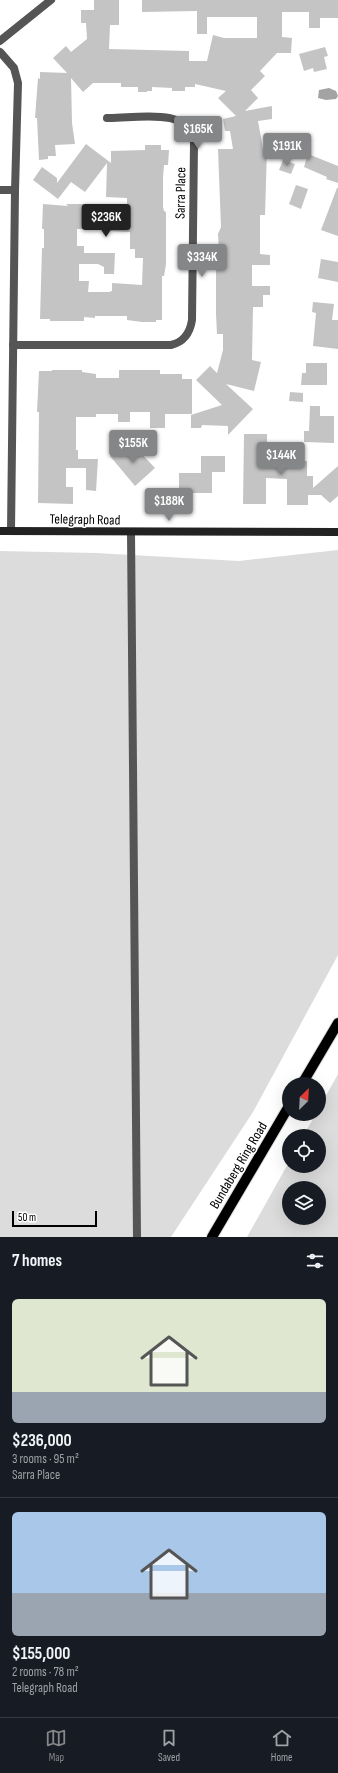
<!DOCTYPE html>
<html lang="en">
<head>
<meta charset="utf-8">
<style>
	body { margin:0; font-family:"Sofia Sans Condensed",sans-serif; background:#20242c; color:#f1f3f6; height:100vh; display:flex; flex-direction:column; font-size:15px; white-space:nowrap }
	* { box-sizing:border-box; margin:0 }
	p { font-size:13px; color:#9ea1a6 }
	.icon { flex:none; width:22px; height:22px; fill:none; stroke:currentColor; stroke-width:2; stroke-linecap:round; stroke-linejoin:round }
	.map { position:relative; height:1237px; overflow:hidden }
	.details { display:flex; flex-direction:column; background:#171b24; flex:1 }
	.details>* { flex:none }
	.needle { width:26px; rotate:24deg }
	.buttons { position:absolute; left:282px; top:1077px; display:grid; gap:8px }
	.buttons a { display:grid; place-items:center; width:44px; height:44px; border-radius:50%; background:#171b24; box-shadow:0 4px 16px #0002; font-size:20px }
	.scale { position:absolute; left:12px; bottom:10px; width:85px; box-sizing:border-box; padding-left:4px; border:2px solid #000; border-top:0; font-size:11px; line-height:14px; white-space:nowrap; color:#000; -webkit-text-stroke:3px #fff; paint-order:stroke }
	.price { position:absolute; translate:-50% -34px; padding:0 9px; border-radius:4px; background:#858687; color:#fff; font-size:13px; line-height:26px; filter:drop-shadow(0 1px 2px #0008) }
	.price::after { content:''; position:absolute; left:50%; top:24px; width:12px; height:9px; margin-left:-6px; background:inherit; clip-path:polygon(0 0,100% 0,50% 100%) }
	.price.current { background:#222; color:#fff }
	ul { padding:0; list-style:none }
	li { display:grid; align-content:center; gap:8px; height:212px; padding:0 12px }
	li+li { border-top:1px solid #363941 }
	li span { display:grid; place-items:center; height:124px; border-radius:6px; color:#555 }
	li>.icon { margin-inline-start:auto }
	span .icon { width:72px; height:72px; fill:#fffc; stroke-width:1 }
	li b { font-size:17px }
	h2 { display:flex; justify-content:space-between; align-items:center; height:48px; padding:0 12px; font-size:17px }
	.tabs { display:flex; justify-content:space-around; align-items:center; height:56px; border-top:1px solid #363941; background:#171b24; font-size:11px; color:#9ea1a6 }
	.tabs a { display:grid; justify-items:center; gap:2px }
	.tabs .current { color:#858687 }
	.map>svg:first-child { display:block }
	.green { fill:#dcdcdc; fill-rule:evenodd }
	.water { fill:#a3a3a3 }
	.building { fill:#c4c4c4 }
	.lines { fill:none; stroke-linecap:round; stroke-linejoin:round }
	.primary-casing { stroke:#dbdbdb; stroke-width:12 }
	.street { stroke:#555; stroke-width:8 }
	.secondary { stroke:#222; stroke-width:8 }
	.primary { stroke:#000; stroke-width:10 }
	.labels { text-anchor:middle; stroke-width:3; stroke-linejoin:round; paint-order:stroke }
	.street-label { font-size:14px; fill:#000; stroke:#fff }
</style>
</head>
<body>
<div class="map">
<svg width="338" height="1237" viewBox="0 0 338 1237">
	<rect width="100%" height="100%" fill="#fff"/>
	<g class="green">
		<polygon points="338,550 338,955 253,1112 171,1237 0,1237 0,551 96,553 239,561"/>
		<path d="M338 1074V1237H247L289 1162V1166H319V1136H303L316 1114H319V1108ZM289 1188H319V1218H289Z"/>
	</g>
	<polygon class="water" points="329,88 336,91 338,96 336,99 326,100 318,98 319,90"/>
	<g class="building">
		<polygon points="94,0 119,0 119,25 110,25 109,49 189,51 189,61 207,61 213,35 224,38 257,38 257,17 207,17 207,34 197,34 197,11 142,12 142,0 338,0 338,18 320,18 320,28 309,28 309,12 282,12 282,37 292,38 291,53 277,53 260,71 265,76 251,90 258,98 245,111 272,106 272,119 258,121 263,149 267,149 265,215 260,215 260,254 270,255 270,265 252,265 252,286 270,286 270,295 263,295 263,307 253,307 252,360 261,362 254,391 226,384 253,409 228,435 228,426 202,425 201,428 191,428 191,415 222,405 196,380 210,366 217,373 223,350 223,334 217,334 216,314 216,270 220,270 218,234 221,227 218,149 233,149 230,131 225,131 223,119 236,116 218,98 226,91 195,84 195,87 185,87 185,91 172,91 172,88 152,87 152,91 147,91 147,92 138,92 138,87 121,87 121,83 93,83 83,92 71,78 72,123 75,144 55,145 56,156 48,156 48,159 39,160 37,118 35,118 38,78 40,79 40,72 67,73 53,58 66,46 71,52 87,39 86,23 81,23 81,10 94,10"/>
		<polygon points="325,47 328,56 324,57 327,69 314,72 313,68 304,71 299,54"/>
		<polygon points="86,144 111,163 111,151 145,150 145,145 161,145 161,150 169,150 168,165 164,165 163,177 163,207 164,211 166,212 166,264 164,276 162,276 162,320 156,320 156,322 142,322 127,320 127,316 95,316 95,318 84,317 84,321 50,321 50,319 40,319 42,248 44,248 44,229 42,229 43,204 68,206 66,204 88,204 88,219 83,219 83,229 77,229 77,246 84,246 84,253 115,253 114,274 104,274 104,267 98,264 79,264 79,281 89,281 88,292 109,292 112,291 112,283 142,285 143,258 135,258 135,249 130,249 130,232 109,231 109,220 127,220 127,198 106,197 107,163 85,192 71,182 58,199 33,180 42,167 57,178 57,183"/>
		<polygon points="308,154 338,166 338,183 326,179 327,177 304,167"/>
		<polygon points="283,160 295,164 291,174 279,170"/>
		<polygon points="296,185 308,189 301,209 289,204"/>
		<polygon points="337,188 338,188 338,236 321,230"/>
		<polygon points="321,259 338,262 338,282 318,278"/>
		<polygon points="313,302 334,304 332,320 338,320 338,349 313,346 316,313 312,312"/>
		<polygon points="306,363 327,363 327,385 301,385 302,373 306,373"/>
		<polygon points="52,370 82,370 82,372 96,374 96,378 119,378 119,370 160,370 160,374 182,374 182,379 192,379 192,414 165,414 165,428 150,428 150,412 130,412 130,422 118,422 118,414 96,414 96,417 76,417 76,450 78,450 78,459 98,459 96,491 86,490 86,468 66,468 66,487 73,487 73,504 38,503 39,412 37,412 39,371 52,371"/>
		<polygon points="290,392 303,393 303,402 289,401"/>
		<polygon points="310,406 320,406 320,416 334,416 334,443 304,442 304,431 309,431"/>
		<polygon points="244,434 267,434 267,460 291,461 291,456 303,457 303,461 307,461 307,476 313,476 313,488 338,466 338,496 330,503 321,495 308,495 308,505 287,505 287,479 266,478 266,504 243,504"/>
		<polygon points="123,445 131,454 137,449 155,468 135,486 110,456"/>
		<polygon points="201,456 225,456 225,472 212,472 212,493 179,493 179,473 201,473"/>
	</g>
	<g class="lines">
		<g class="primary-casing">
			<g id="primary">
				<polyline points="302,1084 338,1023"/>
				<polyline points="212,1237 289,1106"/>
			</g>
		</g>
		<g class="street">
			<polyline points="0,41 51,0"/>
			<polyline points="0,52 14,68 18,83 15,190 11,531"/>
			<polyline points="0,190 15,190"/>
			<path d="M13 345H171C184 342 190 333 192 320L194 143C191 105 133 119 107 118"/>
			<polyline points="131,532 137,1237"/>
		</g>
		<polyline class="secondary" points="0,531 338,532"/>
		<use href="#primary" class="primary"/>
	</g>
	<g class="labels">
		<g class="street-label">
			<text transform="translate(180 193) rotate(-89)" y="5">Sarra Place</text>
			<text transform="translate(85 519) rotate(1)" y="5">Telegraph Road</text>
			<text transform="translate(238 1165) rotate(-59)" y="5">Bundaberg Ring Road</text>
		</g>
	</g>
</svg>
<div class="buttons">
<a><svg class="needle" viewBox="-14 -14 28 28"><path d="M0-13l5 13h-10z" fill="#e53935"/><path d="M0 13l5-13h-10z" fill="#9ea1a6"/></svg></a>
<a><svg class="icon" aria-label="locate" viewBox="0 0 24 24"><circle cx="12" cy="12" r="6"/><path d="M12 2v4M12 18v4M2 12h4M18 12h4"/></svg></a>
<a><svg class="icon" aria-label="layers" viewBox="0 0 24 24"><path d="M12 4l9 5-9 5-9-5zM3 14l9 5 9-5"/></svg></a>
</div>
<div class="scale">50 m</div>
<b class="price" style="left:198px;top:150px">$165K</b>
<b class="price" style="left:287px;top:167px">$191K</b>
<b class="price current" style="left:106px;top:238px">$236K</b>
<b class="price" style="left:202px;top:278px">$334K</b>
<b class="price" style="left:133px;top:464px">$155K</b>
<b class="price" style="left:281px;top:476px">$144K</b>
<b class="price" style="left:169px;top:522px">$188K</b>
</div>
<section class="details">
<h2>7 homes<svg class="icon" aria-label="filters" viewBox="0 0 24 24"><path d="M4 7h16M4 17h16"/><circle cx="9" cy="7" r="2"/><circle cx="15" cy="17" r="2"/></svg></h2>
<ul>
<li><span style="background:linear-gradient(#dfe7d0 75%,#9aa5b1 0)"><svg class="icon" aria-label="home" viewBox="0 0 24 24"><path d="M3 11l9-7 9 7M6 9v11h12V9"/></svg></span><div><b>$236,000</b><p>3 rooms · 95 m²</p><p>Sarra Place</p></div></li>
<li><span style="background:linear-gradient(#a9c7e8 65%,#9aa5b1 0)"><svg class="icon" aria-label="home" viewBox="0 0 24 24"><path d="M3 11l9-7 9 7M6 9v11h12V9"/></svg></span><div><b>$155,000</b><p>2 rooms · 78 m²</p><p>Telegraph Road</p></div></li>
</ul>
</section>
<nav class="tabs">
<a class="current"><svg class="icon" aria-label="map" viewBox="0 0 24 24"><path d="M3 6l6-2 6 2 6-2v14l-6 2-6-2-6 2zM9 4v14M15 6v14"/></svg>Map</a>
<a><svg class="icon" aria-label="saved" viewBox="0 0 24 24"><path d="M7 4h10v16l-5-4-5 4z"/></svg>Saved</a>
<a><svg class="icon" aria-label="home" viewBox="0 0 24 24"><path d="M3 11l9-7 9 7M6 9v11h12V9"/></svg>Home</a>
</nav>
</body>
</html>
